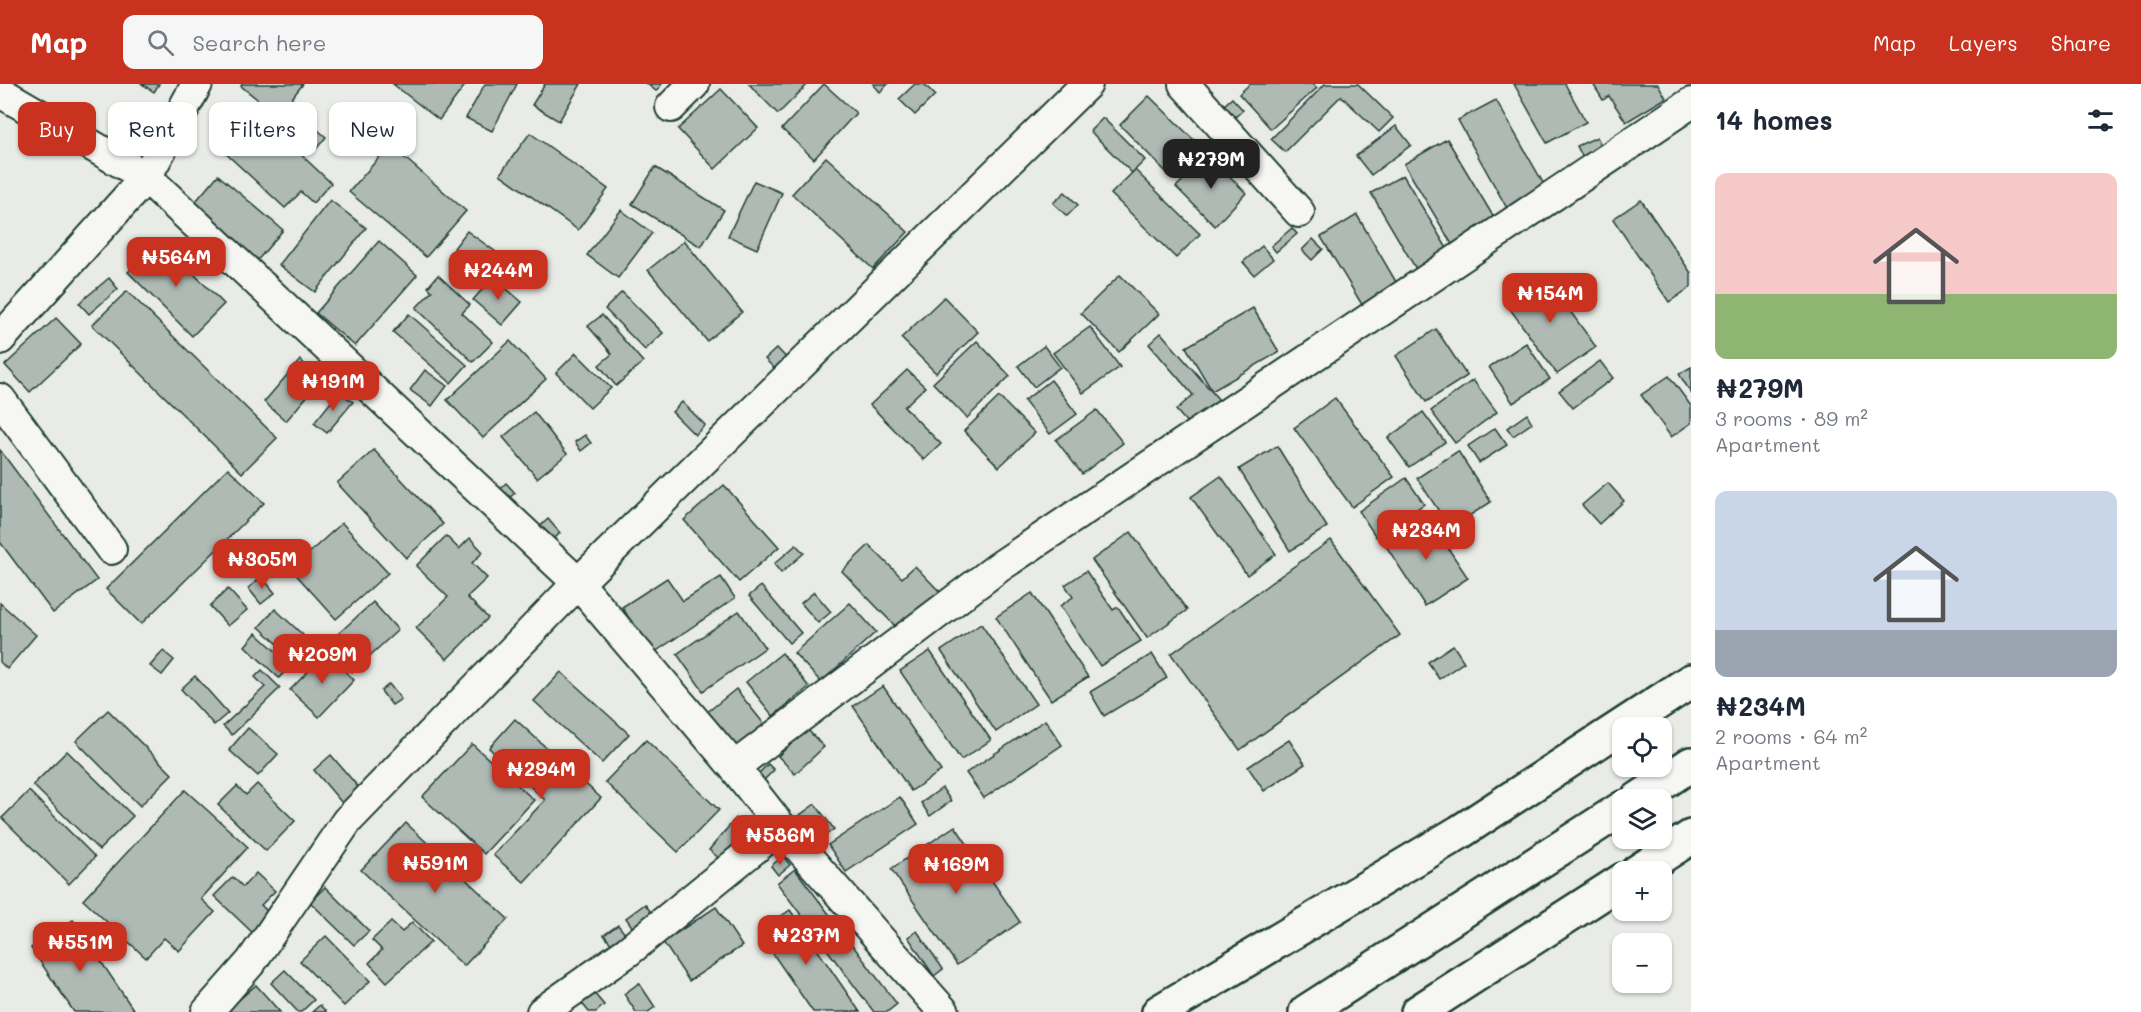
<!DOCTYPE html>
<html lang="en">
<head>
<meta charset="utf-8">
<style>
	body { margin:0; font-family:Mali,sans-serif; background:#f6f6f7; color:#1f2937; height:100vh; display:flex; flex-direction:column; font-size:22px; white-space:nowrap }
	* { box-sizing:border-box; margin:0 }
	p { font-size:20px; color:#747a83 }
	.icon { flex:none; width:33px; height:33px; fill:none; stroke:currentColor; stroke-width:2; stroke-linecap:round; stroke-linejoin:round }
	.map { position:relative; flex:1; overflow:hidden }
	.side { display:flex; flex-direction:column; background:#fff; width:450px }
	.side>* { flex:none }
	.guide { position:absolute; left:18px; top:18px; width:570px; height:54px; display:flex; gap:12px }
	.tools { position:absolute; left:1612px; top:633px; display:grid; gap:12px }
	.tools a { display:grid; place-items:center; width:60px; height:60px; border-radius:12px; background:#fff; box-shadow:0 2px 4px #0004; font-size:30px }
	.price { position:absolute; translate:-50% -51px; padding:0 14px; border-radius:12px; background:#c8321e; color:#fff; font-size:20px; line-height:39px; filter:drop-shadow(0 2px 3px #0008) }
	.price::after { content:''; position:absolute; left:50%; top:36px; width:18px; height:14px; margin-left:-9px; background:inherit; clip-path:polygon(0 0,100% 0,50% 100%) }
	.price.selected { background:#222; color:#fff }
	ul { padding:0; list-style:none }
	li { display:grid; align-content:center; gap:12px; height:318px; padding:0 24px }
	li span { display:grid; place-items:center; height:186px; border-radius:12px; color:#555 }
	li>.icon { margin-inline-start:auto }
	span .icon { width:108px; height:108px; fill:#fffc; stroke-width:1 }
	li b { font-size:26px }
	h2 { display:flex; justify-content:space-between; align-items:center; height:72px; padding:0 24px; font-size:26px }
	.pill { padding:0 21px; border-radius:12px; background:#fff; box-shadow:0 2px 4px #0004; font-size:21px; line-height:54px }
	.pill.selected { background:#c8321e; color:#fff }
	header { display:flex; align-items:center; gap:36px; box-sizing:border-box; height:84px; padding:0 30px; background:#c8321e; color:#fff }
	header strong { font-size:28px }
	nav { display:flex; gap:33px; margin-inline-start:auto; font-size:21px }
	.search { width:420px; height:54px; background:#f6f6f7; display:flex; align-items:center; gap:15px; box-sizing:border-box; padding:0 21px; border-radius:12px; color:#747a83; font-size:22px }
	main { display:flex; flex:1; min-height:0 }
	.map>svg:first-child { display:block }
	.building { fill:#b0bab5; stroke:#1f3d34; stroke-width:1.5 }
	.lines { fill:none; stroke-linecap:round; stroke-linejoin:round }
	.minor-casing { stroke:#1f3d34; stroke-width:34 }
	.major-casing { stroke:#1f3d34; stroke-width:38 }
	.highway-casing { stroke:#1f3d34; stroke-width:38 }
	.minor { stroke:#f6f6f2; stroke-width:30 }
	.major { stroke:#f6f6f2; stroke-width:33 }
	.highway { stroke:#f6f6f2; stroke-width:33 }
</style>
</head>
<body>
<header>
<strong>Map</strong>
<div class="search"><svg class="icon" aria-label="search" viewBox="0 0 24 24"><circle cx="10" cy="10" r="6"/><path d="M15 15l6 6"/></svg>Search here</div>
<nav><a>Map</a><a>Layers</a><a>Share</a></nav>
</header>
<main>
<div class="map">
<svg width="1691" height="928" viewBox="0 0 1691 928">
	<rect width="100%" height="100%" fill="#e9ebe7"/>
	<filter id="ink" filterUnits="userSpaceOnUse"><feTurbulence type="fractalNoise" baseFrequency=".0167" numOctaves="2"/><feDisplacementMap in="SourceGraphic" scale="12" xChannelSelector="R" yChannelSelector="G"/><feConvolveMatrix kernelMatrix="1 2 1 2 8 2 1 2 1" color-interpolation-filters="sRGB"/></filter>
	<g filter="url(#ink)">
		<g class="building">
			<polygon points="142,0 159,0 154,8"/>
			<polygon points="242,0 303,0 278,32 241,2"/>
			<polygon points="393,0 466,0 439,36"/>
			<polygon points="485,0 517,0 492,47 466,34"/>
			<polygon points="545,0 581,0 559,37 532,21"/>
			<polygon points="647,0 662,0 656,7"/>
			<polygon points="749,0 808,0 778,30"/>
			<polygon points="824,0 856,29 814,75 782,45"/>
			<polygon points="873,0 888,0 880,8"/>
			<polygon points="915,0 924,0 935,11 915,31 899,15"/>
			<polygon points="1250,0 1313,0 1317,4 1271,45 1239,10"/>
			<polygon points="1325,0 1358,0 1393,34 1379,48 1341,12 1285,68 1271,55"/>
			<polygon points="1514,0 1565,0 1586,38 1547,59"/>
			<polygon points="1593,0 1658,0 1666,14 1626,38 1609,12 1603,16"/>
			<polygon points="721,5 758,44 715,85 678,45"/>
			<polygon points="1149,12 1201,63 1171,93 1120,41"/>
			<polygon points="1232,14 1243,26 1233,35 1222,23"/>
			<polygon points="1496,16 1546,104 1508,126 1458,36"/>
			<polygon points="353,22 370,35 360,47 343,34"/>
			<polygon points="246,23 256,31 257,29 331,99 313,119 301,108 285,124 222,66 237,50 228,42"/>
			<polygon points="297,28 326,53 317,64 288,39"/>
			<polygon points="1103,34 1145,76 1132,89 1090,47"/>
			<polygon points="1396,42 1411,61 1371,91 1356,72"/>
			<polygon points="530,49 608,105 578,146 500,90"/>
			<polygon points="1597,53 1603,65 1583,74 1577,62"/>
			<polygon points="1447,55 1496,137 1453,162 1404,80"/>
			<polygon points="390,61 466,127 426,173 349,108"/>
			<polygon points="1209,71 1246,109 1215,142 1176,103"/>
			<polygon points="826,73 908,148 873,185 792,110"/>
			<polygon points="655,83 724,126 701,163 632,120"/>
			<polygon points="1135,86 1200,150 1176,174 1111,110"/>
			<polygon points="218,91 283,146 256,178 191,123"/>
			<polygon points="1403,91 1448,166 1416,185 1371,109"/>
			<polygon points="754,97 782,109 757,165 728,152"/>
			<polygon points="1065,108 1078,121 1067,132 1053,119"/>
			<polygon points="330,116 366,144 315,208 279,181"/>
			<polygon points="1641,116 1691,189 1691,203 1669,218 1613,135"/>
			<polygon points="621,126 652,149 618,194 587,171"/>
			<polygon points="1357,131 1399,203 1364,224 1321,153"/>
			<polygon points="1292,144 1297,150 1276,168 1271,162"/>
			<polygon points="467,147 500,171 487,188 454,164"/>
			<polygon points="1313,155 1323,165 1312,176 1302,166"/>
			<polygon points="161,157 224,220 192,252 128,188"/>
			<polygon points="379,157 417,191 355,262 316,229"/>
			<polygon points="684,157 742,228 707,257 648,186"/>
			<polygon points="1262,162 1273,175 1254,191 1243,178"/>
			<polygon points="438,191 470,221 462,229 493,258 473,278 416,224 432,207 428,203"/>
			<polygon points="1120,191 1159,230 1119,268 1081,229"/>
			<polygon points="1544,191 1596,263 1557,290 1505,218"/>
			<polygon points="493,193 522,218 502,241 473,216"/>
			<polygon points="109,194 118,205 89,230 79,219"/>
			<polygon points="127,207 277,354 242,389 92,241"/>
			<polygon points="622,208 663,249 645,266 605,225"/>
			<polygon points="944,213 978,248 936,289 901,254"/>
			<polygon points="1253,224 1279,268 1212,307 1186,263"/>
			<polygon points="409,230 467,281 451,299 393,248"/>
			<polygon points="602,231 643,278 616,302 599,281 612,270 588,242"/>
			<polygon points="56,234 81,260 30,308 5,281"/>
			<polygon points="1090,243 1120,283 1083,309 1053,269"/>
			<polygon points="1436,245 1467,292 1426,318 1396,272"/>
			<polygon points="1161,249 1219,316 1189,341 1176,326 1193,311 1149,260"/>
			<polygon points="510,257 546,295 483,354 447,316"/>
			<polygon points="977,257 1010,292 967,334 933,299"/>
			<polygon points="1526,259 1550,295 1513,319 1489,283"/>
			<polygon points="1044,262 1060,283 1034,303 1018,282"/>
			<polygon points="777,264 792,280 781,291 765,275"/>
			<polygon points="576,269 611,304 590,324 556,289"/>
			<polygon points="300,276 322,295 286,337 264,318"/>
			<polygon points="1600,277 1613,294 1573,324 1559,307"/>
			<polygon points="1691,283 1691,309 1679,290"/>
			<polygon points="425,286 447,302 432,322 410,306"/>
			<polygon points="907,286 925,303 904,323 941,360 924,376 870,321"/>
			<polygon points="1669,292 1691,322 1691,339 1671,353 1641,311"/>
			<polygon points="1051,296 1077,330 1050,350 1024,317"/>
			<polygon points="1473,296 1497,328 1455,359 1431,327"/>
			<polygon points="339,308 353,318 327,349 314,339"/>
			<polygon points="999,313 1035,349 999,383 964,347"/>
			<polygon points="1335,314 1394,393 1352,423 1294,344"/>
			<polygon points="682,318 705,341 695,351 672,328"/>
			<polygon points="1097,326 1123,359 1082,390 1056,356"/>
			<polygon points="534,328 567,370 537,394 503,353"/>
			<polygon points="1423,328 1445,358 1409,383 1388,354"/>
			<polygon points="1527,330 1532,339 1513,352 1507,344"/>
			<polygon points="1495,344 1507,361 1479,379 1468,362"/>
			<polygon points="585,351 591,359 581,367 575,358"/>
			<polygon points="1277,362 1327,443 1290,467 1239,385"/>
			<polygon points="0,366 97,496 53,529 0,458"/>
			<polygon points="374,366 443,440 406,474 337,399"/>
			<polygon points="1458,367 1491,418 1450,444 1417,394"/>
			<polygon points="228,384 264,419 141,540 106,505"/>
			<polygon points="1221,392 1276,470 1247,491 1191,413"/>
			<polygon points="1406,394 1424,420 1376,453 1359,427"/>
			<polygon points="506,399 515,409 504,418 496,408"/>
			<polygon points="1608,399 1624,417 1599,440 1582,421"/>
			<polygon points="724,401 779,463 739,498 684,436"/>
			<polygon points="1426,431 1468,494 1425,522 1384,459"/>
			<polygon points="548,435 560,449 548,461 535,447"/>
			<polygon points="342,439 388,489 336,535 291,485"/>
			<polygon points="1131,448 1187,526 1147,554 1092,476"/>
			<polygon points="446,452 459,465 470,454 483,468 472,479 487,494 467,513 488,534 447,575 416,544 448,513 416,482"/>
			<polygon points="1331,456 1400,551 1240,666 1171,570"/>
			<polygon points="796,461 804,469 781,489 774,480"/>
			<polygon points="869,461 902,494 915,482 940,508 905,541 898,545 842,487"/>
			<polygon points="1086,487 1113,526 1118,523 1141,557 1100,582 1060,522 1073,513 1065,501"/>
			<polygon points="262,493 275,509 261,520 248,504"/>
			<polygon points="721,493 735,514 652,570 622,523 667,494 683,517"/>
			<polygon points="761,502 801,549 789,559 749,512"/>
			<polygon points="228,505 247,526 228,542 210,522"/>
			<polygon points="814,508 831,528 818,539 801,519"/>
			<polygon points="1032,509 1088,593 1051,616 996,533"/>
			<polygon points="373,518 398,546 352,588 327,560"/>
			<polygon points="0,519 36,551 7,585 0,578"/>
			<polygon points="850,519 876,548 821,598 794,569"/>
			<polygon points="275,525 303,551 299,556 311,567 300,580 259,543"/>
			<polygon points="739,527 765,564 703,607 677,570"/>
			<polygon points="981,540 1036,620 996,648 941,567"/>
			<polygon points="256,549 291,581 279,594 245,562"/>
			<polygon points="1453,561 1464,578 1439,595 1428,578"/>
			<polygon points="163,567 174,576 162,591 150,582"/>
			<polygon points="930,567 991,656 961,676 900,587"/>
			<polygon points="326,569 354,596 319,633 290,606"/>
			<polygon points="782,569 809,603 773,632 746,598"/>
			<polygon points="1152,570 1167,594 1104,632 1090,608"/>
			<polygon points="262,586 280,604 232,651 223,642 265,603 255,593"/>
			<polygon points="561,588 629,650 602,679 534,617"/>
			<polygon points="195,592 228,629 214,641 181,605"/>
			<polygon points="389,600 401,615 392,621 381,607"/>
			<polygon points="883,602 941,687 911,707 853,622"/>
			<polygon points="736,605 768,645 732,674 700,634"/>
			<polygon points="108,626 172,690 140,722 76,657"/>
			<polygon points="515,635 601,714 524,798 493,771 545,716 489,664"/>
			<polygon points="1045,636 1062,661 984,714 966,689"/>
			<polygon points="248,644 278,670 258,692 229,666"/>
			<polygon points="807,645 824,663 795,690 778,672"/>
			<polygon points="646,656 719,726 678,768 605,698"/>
			<polygon points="1289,656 1305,680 1264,707 1248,683"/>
			<polygon points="472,660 534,716 484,770 422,713"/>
			<polygon points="67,667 133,732 99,766 33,701"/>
			<polygon points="331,671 359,704 342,719 314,686"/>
			<polygon points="768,680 774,686 764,696 758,690"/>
			<polygon points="257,700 295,737 266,767 218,721 237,702 246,711"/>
			<polygon points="942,704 951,717 930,732 921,719"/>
			<polygon points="185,706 248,763 201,815 215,828 179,867 164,854 146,874 83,816"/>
			<polygon points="29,707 95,773 69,800 2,734"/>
			<polygon points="900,713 918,740 846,788 828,761"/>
			<polygon points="815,720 834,745 819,756 800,731"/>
			<polygon points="736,734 753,749 726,780 709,766"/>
			<polygon points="406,739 508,835 464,882 361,786"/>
			<polygon points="955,742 1020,838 957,881 891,785"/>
			<polygon points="783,772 790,781 778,791 771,782"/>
			<polygon points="795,785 897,920 887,928 874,928 777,799"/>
			<polygon points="256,789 275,807 261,821 274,834 256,852 214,812 233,793 243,803"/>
			<polygon points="325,803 369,847 354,861 310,818"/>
			<polygon points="645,820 653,831 633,844 626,834"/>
			<polygon points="716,823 742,862 689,897 663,858"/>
			<polygon points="790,826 860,928 813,928 758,848"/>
			<polygon points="73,836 135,928 74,928 31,864"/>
			<polygon points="391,838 402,848 412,838 431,858 387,898 369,879 382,866 372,856"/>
			<polygon points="618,841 626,851 612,861 604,851"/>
			<polygon points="917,847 943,885 934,892 908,853"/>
			<polygon points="326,852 370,897 344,922 300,877"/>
			<polygon points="285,886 314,916 301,928 298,928 271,899"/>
			<polygon points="639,899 655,923 648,928 636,928 624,910"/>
			<polygon points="256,901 280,928 225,928"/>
			<polygon points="593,908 604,921 596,928 589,928 581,918"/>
			<polygon points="320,921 326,928 312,928"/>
		</g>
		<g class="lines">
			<g class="minor-casing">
				<g id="minor">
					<polyline points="1184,0 1299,128"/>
					<polyline points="0,8 146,93 578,499 734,683 781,743 944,928"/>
					<polyline points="671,23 694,0"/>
					<polyline points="0,255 146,93 197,0"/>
					<polyline points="0,315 111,465"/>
					<polyline points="734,683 999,483 1691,19"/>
					<polyline points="207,928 251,878 347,737 578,499 1087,0"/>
					<polyline points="542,928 627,868 781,743"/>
				</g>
			</g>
			<g class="major-casing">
				<polyline id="major" points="1159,928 1460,748 1691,597"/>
			</g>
			<g class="highway-casing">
				<g id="highway">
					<polyline points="1637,716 1691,680"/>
					<polyline points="1637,788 1691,753"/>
					<polyline points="1306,928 1623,724"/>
					<polyline points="1418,928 1623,796"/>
				</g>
			</g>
			<use href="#minor" class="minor"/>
			<use href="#major" class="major"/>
			<use href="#highway" class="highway"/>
		</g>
	</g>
</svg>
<div class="tools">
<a><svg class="icon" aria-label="locate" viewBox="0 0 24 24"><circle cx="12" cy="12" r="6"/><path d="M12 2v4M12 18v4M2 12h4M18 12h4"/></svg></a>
<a><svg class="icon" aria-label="layers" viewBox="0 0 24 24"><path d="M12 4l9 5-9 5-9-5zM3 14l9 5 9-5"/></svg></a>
<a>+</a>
<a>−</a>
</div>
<b class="price selected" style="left:1211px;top:106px">₦279M</b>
<b class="price" style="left:176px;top:204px">₦564M</b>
<b class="price" style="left:498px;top:217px">₦244M</b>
<b class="price" style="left:1550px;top:240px">₦154M</b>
<b class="price" style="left:333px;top:328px">₦191M</b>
<b class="price" style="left:1426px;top:477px">₦234M</b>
<b class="price" style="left:262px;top:506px">₦305M</b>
<b class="price" style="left:322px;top:601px">₦209M</b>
<b class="price" style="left:541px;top:716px">₦294M</b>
<b class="price" style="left:780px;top:782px">₦586M</b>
<b class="price" style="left:435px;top:810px">₦591M</b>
<b class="price" style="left:956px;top:811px">₦169M</b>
<b class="price" style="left:806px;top:882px">₦237M</b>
<b class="price" style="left:80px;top:889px">₦551M</b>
<div class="guide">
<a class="pill selected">Buy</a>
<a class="pill">Rent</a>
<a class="pill">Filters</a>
<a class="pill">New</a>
</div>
</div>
<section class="side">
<h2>14 homes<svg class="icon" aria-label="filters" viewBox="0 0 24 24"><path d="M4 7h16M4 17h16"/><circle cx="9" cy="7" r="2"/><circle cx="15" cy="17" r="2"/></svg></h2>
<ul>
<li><span style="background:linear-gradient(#f6c9c9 65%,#8fb573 0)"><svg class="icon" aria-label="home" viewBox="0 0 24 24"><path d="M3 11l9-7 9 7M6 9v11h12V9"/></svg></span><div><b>₦279M</b><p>3 rooms · 89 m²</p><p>Apartment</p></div></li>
<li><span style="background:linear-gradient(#c9d6e8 75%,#9aa5b1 0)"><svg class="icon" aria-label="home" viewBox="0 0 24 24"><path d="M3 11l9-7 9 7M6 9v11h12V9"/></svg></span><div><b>₦234M</b><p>2 rooms · 64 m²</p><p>Apartment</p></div></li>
</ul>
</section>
</main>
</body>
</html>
